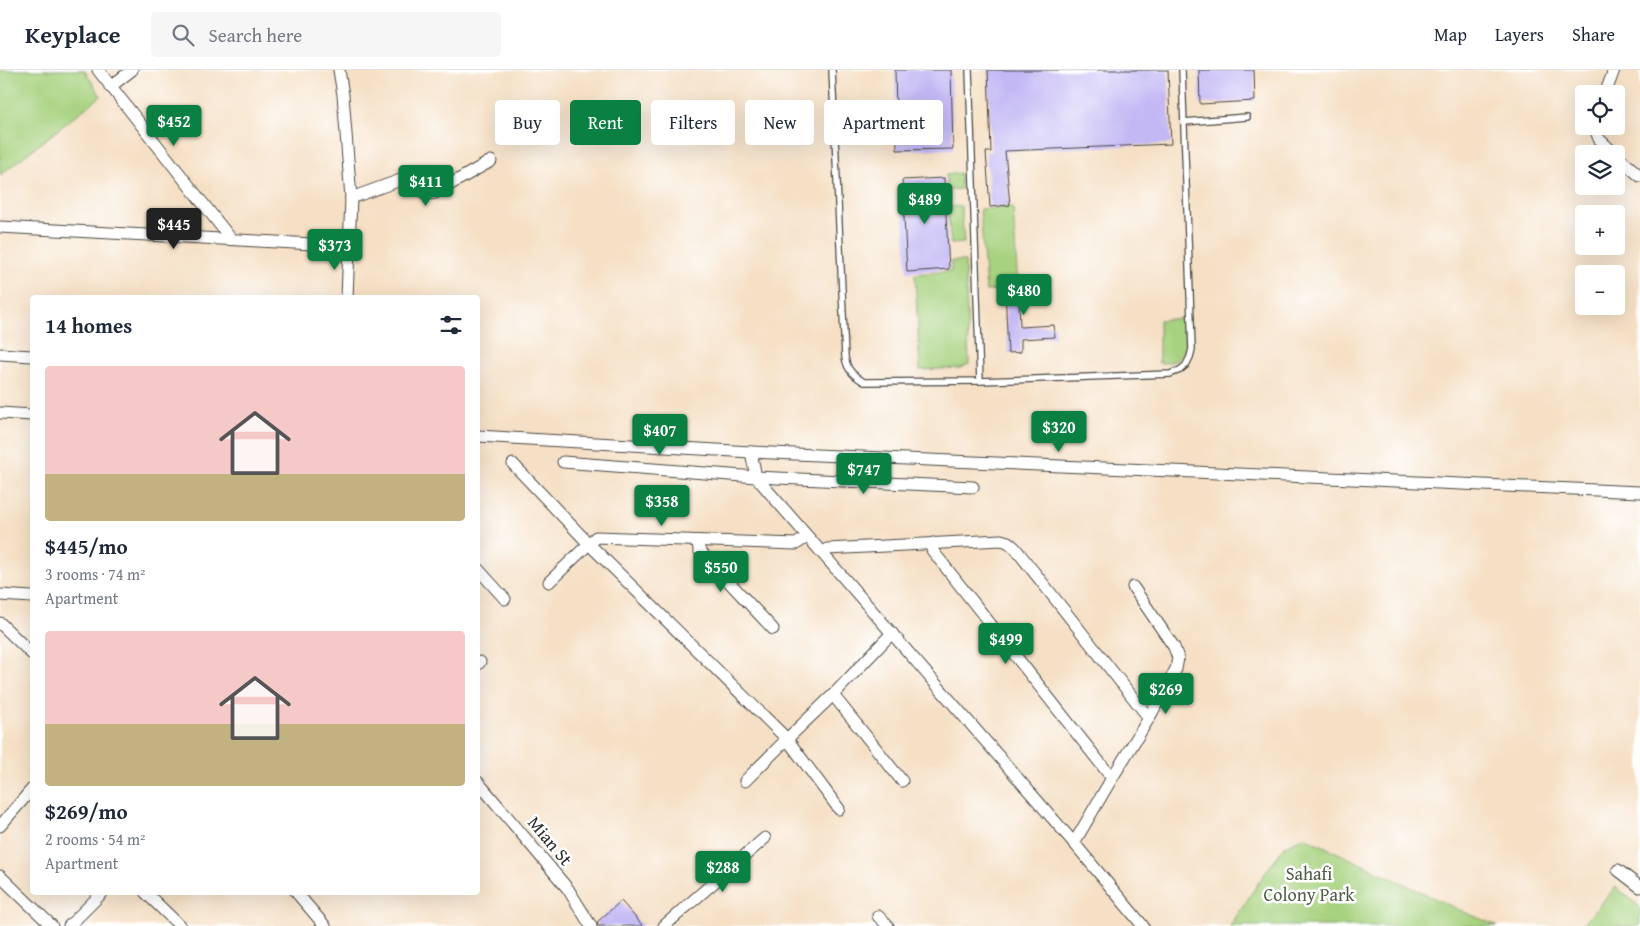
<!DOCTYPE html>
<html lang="en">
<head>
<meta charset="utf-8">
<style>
	body { margin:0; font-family:"Gentium Book Plus",serif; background:#f6f6f7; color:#1f2937; height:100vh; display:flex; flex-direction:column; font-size:19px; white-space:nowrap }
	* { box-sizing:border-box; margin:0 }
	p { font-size:16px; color:#747a83 }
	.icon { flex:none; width:28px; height:28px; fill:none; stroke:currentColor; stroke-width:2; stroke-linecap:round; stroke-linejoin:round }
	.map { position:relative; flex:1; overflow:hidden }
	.details { position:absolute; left:30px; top:225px; width:450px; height:600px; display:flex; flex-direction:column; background:#fff; border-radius:5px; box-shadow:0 5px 20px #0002 }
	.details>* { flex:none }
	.guide { position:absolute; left:495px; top:30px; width:475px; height:45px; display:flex; gap:10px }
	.fabs { position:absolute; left:1575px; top:15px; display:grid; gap:10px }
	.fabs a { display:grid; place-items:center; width:50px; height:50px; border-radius:5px; background:#fff; box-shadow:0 5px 20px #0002; font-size:25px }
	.price { position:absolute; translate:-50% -42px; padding:0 11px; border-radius:5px; background:#0b8043; color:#fff; font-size:16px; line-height:32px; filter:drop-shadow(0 1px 2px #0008) }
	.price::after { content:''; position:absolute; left:50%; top:30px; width:15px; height:11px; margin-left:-8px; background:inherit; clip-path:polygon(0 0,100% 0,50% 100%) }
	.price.active { background:#222; color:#fff }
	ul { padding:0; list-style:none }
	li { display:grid; align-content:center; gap:10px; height:265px; padding:0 15px }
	li span { display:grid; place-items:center; height:155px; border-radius:5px; color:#555 }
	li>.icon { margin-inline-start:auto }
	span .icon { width:90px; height:90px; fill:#fffc; stroke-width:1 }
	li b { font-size:21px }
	h2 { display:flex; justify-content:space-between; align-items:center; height:60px; padding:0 15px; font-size:21px }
	.pill { padding:0 18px; border-radius:5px; background:#fff; box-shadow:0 5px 20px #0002; font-size:18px; line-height:45px }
	.pill.active { background:#0b8043; color:#fff }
	header { display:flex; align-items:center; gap:30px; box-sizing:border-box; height:70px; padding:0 25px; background:#fff; border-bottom:1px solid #e0e1e3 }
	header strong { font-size:24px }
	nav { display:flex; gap:28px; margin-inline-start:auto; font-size:18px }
	.search { width:350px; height:45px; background:#f6f6f7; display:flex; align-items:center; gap:12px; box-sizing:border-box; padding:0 18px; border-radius:5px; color:#747a83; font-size:19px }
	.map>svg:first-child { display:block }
	.green { fill:#a7d27f; stroke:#697e55 }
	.building { fill:#c3b8f4 }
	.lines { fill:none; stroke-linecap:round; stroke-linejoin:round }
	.service-casing { stroke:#494642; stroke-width:8 }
	.minor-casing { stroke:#494642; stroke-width:13 }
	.service { stroke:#fff; stroke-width:5.5 }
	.minor { stroke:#fff; stroke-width:11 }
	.labels { text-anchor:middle; stroke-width:5; stroke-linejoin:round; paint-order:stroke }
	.street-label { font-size:18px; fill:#2b2b2b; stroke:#fff }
	.park-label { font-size:18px; fill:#505d44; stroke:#fff }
</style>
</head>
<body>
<header>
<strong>Keyplace</strong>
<div class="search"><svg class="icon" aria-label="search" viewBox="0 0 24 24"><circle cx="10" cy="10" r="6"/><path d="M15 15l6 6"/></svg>Search here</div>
<nav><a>Map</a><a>Layers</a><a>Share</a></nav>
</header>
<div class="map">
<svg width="1640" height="856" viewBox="0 0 1640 856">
	<rect width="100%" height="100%" fill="#fff"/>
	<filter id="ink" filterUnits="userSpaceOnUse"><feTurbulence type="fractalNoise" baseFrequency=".02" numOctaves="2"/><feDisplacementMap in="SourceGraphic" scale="10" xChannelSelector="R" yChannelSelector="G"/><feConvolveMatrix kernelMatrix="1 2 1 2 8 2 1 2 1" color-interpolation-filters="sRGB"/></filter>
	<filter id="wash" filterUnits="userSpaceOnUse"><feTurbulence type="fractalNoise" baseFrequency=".0096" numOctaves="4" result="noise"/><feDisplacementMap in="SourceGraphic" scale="20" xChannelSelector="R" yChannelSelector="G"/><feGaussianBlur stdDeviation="1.12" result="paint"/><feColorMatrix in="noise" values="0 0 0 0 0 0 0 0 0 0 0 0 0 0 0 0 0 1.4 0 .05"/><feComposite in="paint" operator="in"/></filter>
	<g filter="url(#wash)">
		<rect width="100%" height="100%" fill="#f5e0c5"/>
		<g class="green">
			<polygon points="0,0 84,0 101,26 0,105"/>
			<polygon points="960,103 961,119 947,120 946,105"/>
			<polygon points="961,136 964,173 951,174 947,137"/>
			<polygon points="1013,137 1018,219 986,221 980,139"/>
			<polygon points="951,191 965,191 969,294 961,298 920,300 915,204 951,201"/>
			<path d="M1183 248C1185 272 1191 294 1159 293V250Z"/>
			<polygon points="1304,767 1466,843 1498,856 1230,856 1265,803 1285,776"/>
			<polygon points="1616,817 1640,837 1640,856 1581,856"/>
		</g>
		<g id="blocks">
			<g class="building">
				<polygon points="895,0 951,0 953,79 897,80"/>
				<polygon points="988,0 1168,0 1171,74 1005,81 1010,135 990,137 986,82 991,82"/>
				<polygon points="1199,0 1254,0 1255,31 1200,34"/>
				<polygon points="944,108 949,199 907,202 902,110"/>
				<polygon points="1050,215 1051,227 1019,229 1020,257 1054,255 1055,267 1021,269 1021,282 1008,283 1005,220 1010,220 1009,217"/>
				<polygon points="621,831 643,856 598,856 597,852"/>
			</g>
		</g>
	</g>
	<g filter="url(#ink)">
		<use href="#blocks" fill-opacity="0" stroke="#494642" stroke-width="1"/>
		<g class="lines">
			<g class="service-casing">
				<g id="service">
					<path d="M832 0 845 287C847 300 853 305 864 312L980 311 1170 304 1180 300 1186 295 1190 287 1192 279 1182 0"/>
					<polyline points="969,0 980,311"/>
					<polyline points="1184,52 1247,47"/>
				</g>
			</g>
			<g class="minor-casing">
				<g id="minor">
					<polyline points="98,0 231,169"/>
					<polyline points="339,0 343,25 351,128 347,228"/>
					<polyline points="110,17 132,0"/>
					<polyline points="1605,24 1614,0"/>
					<polyline points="1594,56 1599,69 1615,84"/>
					<polyline points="1616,85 1640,106"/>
					<polyline points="351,128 406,108 413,110 426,124 435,123 491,91"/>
					<polyline points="0,157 350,176"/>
					<polyline points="0,284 32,286"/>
					<polyline points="0,343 32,345"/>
					<polyline points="478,366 751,382 1640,422"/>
					<polyline points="751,382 756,407 1074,773 1143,856"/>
					<polyline points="563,392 756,407 973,417"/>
					<polyline points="513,394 589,474 787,669 745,711"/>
					<polyline points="698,471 699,480 773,559"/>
					<polyline points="933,473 932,480 1112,708"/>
					<polyline points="822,483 827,479 1001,470 1008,472 1015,478 1149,648"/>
					<polyline points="478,499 505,529"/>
					<polyline points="549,512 596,467 796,474 807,467"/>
					<polyline points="0,525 32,527"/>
					<polyline points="0,553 32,584"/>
					<polyline points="478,594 480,592"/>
					<polyline points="833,625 902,711"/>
					<polyline points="478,712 568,819 591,856"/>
					<polyline points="839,739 787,669 833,625 892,563"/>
					<polyline points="0,756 32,719"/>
					<polyline points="1074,773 1112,708 1149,648 1176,599 1178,588 1174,577 1133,517"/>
					<polyline points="1618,800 1640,817"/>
					<polyline points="0,806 52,856"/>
					<polyline points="145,822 180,856"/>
					<polyline points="296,822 325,856"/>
					<polyline points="878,846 888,856"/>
					<polyline points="69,856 103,822"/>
					<polyline points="664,856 765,768"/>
				</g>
			</g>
			<use href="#service" class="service"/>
			<use href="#minor" class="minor"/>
		</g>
	</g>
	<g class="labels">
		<g class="street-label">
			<text transform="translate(550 771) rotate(50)" y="6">Mian St</text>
		</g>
		<g class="park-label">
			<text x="1309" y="810">Sahafi<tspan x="1309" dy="21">Colony Park</tspan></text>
		</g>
	</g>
</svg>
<div class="fabs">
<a><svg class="icon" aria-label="locate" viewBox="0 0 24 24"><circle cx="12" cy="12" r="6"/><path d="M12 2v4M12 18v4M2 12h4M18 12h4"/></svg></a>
<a><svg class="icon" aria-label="layers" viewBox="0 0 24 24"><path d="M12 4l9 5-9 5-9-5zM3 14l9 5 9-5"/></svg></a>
<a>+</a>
<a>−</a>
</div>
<b class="price" style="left:174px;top:77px">$452</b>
<b class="price" style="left:426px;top:137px">$411</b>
<b class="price" style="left:925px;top:155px">$489</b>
<b class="price active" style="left:174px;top:180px">$445</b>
<b class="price" style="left:335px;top:201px">$373</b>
<b class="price" style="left:1024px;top:246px">$480</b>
<b class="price" style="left:1059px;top:383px">$320</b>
<b class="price" style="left:660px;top:386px">$407</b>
<b class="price" style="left:864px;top:425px">$747</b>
<b class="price" style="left:662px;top:457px">$358</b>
<b class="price" style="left:721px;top:523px">$550</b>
<b class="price" style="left:1006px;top:595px">$499</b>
<b class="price" style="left:1166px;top:645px">$269</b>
<b class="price" style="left:723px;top:823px">$288</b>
<div class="guide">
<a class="pill">Buy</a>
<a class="pill active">Rent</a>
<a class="pill">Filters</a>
<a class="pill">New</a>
<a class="pill">Apartment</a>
</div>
<section class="details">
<h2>14 homes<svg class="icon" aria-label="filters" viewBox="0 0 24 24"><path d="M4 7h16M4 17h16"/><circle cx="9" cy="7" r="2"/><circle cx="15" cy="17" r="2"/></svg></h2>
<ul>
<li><span style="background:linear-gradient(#f6c9c9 70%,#c2b280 0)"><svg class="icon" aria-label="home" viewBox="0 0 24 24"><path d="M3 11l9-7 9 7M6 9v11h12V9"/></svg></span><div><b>$445/mo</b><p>3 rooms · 74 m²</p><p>Apartment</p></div></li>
<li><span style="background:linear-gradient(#f6c9c9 60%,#c2b280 0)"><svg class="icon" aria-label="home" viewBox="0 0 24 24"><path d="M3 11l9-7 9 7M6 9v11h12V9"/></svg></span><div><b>$269/mo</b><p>2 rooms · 54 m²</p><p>Apartment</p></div></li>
</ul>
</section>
</div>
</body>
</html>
